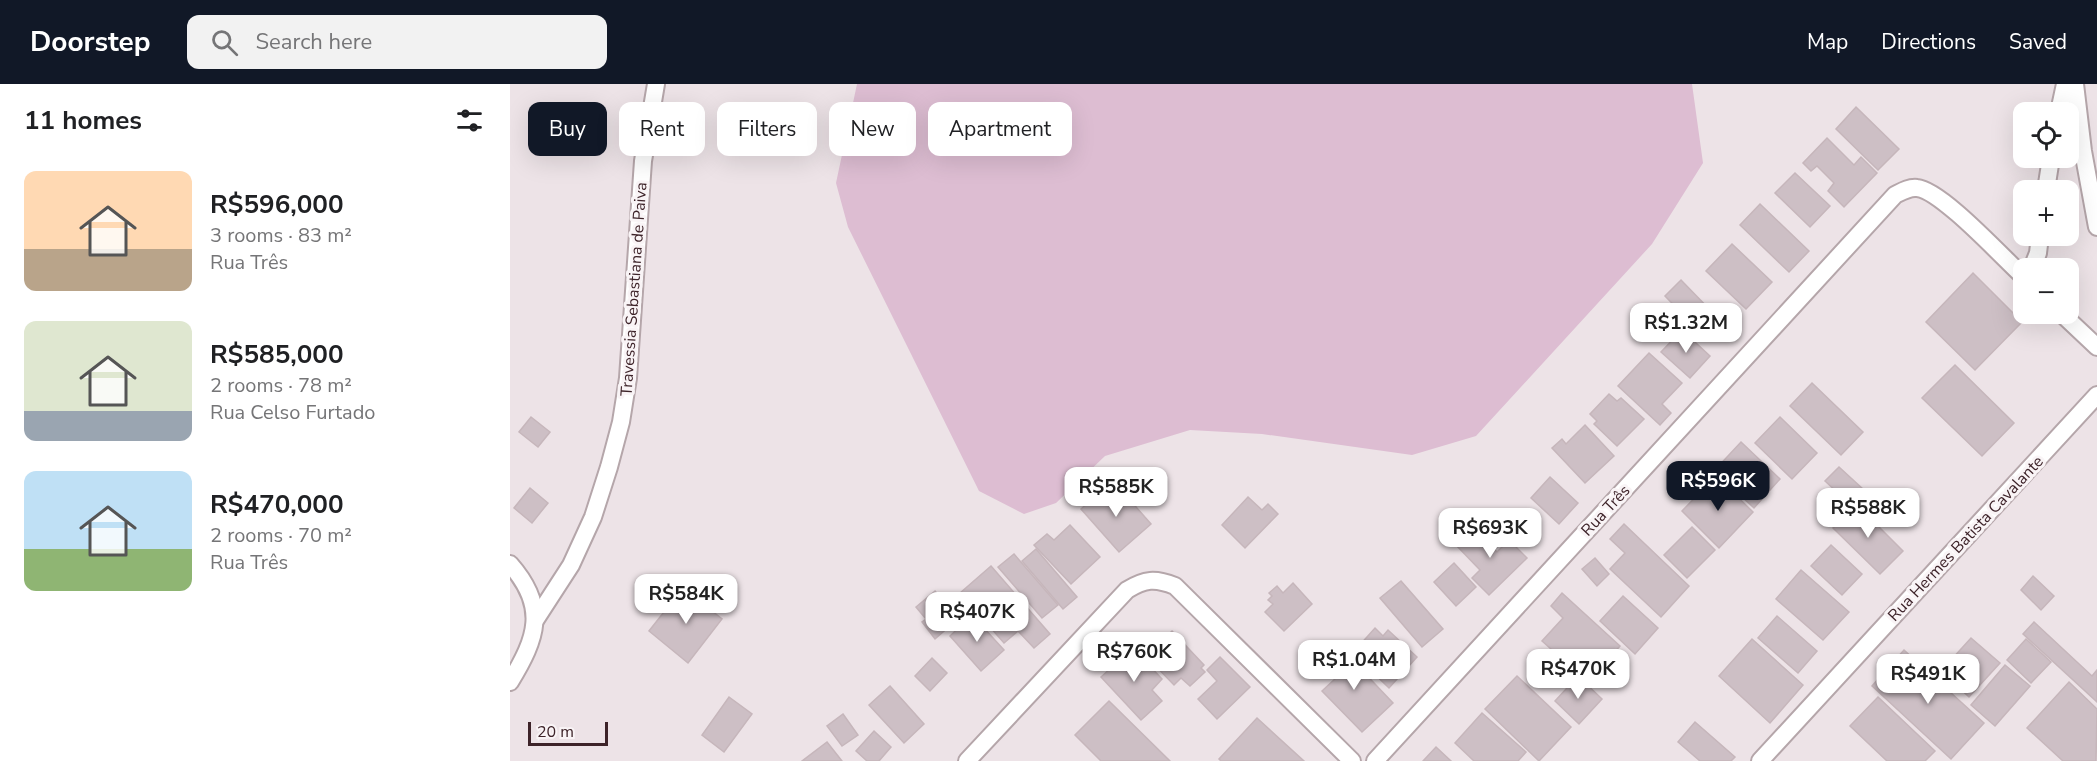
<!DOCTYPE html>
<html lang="en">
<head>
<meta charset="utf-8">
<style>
	body { margin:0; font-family:"Nunito Sans",sans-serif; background:#f2f2f2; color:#202124; height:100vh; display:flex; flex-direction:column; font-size:22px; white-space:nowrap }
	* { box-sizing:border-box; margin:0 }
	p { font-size:20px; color:#757577 }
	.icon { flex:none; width:33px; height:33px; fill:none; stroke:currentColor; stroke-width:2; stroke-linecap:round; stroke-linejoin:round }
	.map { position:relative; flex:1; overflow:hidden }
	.details { display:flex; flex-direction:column; background:#fff; width:510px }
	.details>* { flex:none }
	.hud { position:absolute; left:18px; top:18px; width:570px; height:54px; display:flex; gap:12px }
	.tools { position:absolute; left:1503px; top:18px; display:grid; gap:12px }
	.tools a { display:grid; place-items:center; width:66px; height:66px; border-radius:12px; background:#fff; box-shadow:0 6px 24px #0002; font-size:30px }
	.scale { position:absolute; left:18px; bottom:15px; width:80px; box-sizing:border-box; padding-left:6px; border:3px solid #3d2329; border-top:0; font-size:16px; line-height:21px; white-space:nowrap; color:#3d2329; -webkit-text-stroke:4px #f9f4f6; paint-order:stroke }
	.price { position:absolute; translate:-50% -51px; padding:0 14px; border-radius:12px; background:#fff; color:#222; font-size:20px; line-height:39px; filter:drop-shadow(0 2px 3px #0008) }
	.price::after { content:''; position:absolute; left:50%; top:36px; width:18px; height:14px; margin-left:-9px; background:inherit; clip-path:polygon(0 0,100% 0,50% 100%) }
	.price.on { background:#111827; color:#fff }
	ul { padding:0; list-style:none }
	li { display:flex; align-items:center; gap:18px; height:150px; padding:0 24px }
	li span { display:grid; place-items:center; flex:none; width:168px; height:120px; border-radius:12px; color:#555 }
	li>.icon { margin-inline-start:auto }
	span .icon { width:72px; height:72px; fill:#fffc; stroke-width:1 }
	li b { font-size:26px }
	h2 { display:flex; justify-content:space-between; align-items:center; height:72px; padding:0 24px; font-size:26px }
	.tag { padding:0 21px; border-radius:12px; background:#fff; box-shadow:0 6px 24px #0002; font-size:21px; line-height:54px }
	.tag.on { background:#111827; color:#fff }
	header { display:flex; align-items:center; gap:36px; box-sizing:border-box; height:84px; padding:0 30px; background:#111827; color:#fff }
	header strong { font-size:28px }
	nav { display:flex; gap:33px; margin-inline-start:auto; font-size:21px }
	.search { width:420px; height:54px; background:#f2f2f2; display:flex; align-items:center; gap:15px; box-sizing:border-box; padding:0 21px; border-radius:12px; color:#757577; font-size:22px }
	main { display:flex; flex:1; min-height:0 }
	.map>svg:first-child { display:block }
	.green { fill:#ddbdd2 }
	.building { fill:#cdbfc5; stroke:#c6b6bb; stroke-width:1.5 }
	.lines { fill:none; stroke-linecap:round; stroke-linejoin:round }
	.minor-casing { stroke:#b5a6aa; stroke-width:20 }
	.minor { stroke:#fff; stroke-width:16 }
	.labels { text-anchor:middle; stroke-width:6; stroke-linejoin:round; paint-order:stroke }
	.street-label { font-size:16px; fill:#3d2329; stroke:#f9f4f6 }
</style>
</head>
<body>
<header>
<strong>Doorstep</strong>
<div class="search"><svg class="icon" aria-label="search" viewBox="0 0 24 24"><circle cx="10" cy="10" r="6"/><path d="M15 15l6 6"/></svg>Search here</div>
<nav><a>Map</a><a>Directions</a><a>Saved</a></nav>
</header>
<main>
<section class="details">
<h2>11 homes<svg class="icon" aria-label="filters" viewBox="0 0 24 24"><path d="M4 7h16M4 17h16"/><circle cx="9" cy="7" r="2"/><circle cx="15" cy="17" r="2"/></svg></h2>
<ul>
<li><span style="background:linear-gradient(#ffd9b3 65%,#b9a48a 0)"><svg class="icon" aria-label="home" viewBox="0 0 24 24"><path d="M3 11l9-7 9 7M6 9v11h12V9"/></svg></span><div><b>R$596,000</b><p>3 rooms · 83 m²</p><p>Rua Três</p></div></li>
<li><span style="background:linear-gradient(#dfe7d0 75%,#9aa5b1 0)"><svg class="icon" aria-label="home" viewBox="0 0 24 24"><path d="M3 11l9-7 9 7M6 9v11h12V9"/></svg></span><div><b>R$585,000</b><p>2 rooms · 78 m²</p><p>Rua Celso Furtado</p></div></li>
<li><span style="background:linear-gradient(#bfe0f5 65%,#8fb573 0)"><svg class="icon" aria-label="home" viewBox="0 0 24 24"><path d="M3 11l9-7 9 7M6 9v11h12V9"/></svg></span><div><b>R$470,000</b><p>2 rooms · 70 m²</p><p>Rua Três</p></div></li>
</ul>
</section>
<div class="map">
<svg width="1587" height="677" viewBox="0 0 1587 677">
	<rect width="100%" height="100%" fill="#ede3e7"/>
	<polygon class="green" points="347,0 1182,0 1193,79 1142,160 966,352 902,371 752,350 680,346 595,372 546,419 514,430 469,407 338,143 326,99"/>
	<g class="building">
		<polygon points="1346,23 1389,65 1368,86 1326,45"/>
		<polygon points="1317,54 1344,81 1351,73 1367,89 1334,123 1318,107 1324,99 1307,82 1301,87 1293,79"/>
		<polygon points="1285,89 1320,122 1300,143 1265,109"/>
		<polygon points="1250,120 1299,167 1279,188 1230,141"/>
		<polygon points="1222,160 1262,198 1236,225 1196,187"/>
		<polygon points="1463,189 1512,238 1465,286 1416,238"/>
		<polygon points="1171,196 1204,230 1188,246 1155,212"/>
		<polygon points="1172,246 1200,272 1180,294 1151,268"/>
		<polygon points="1139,269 1172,299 1152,320 1161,329 1150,341 1108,302"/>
		<polygon points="1445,281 1504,339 1472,372 1412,314"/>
		<polygon points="1302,299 1353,348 1331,371 1280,322"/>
		<polygon points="1099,310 1107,317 1111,314 1134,335 1107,362 1084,340 1087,337 1080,330"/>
		<polygon points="21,333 40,348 28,363 9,348"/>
		<polygon points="1270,333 1307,369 1282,395 1245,359"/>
		<polygon points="1075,341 1104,372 1075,399 1042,364 1052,355 1056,360"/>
		<polygon points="1231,358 1270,395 1244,424 1204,387"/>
		<polygon points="1329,383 1353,405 1340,420 1315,397"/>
		<polygon points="1206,392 1243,428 1209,464 1172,427"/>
		<polygon points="1040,393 1068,419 1049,440 1021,414"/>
		<polygon points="20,404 38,419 22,439 4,424"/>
		<polygon points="593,405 603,416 612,407 641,440 609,468 571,425"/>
		<polygon points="738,413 752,426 758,420 768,430 735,464 712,441"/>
		<polygon points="1347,421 1393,467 1370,490 1323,444"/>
		<polygon points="1114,440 1179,502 1151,533 1100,485 1115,469 1100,455"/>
		<polygon points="560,441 590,473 561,500 524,461 537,450 544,456"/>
		<polygon points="962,442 987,468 999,456 1017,474 979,511 962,494 970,486 944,459"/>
		<polygon points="1182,443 1205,466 1177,494 1154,471"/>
		<polygon points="1321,461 1352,490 1332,511 1301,482"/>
		<polygon points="526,465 567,513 553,525 512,477"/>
		<polygon points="504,470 548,521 532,534 488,483"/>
		<polygon points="1085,474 1099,490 1087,502 1072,485"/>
		<polygon points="944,479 966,503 946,522 924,498"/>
		<polygon points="481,482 540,550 524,564 508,547 494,559 450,509"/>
		<polygon points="1291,486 1339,528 1313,556 1266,515"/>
		<polygon points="1523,492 1544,512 1531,526 1511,506"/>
		<polygon points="891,497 933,545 912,563 870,514"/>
		<polygon points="783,499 802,520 774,547 755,528 763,520 758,516 762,512 759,509 767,502 773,509"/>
		<polygon points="173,504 212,535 178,579 139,547"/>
		<polygon points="425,507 448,535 425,555 412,538 416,535 406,523"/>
		<polygon points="1052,509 1110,562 1078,598 1032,557 1053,534 1041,522"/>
		<polygon points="1113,512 1148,544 1125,570 1090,537"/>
		<polygon points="462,531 494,566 471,587 440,552"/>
		<polygon points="1267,532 1307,567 1288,589 1248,554"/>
		<polygon points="1524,538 1582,592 1587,586 1587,618 1513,550"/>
		<polygon points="865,544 873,552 878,546 907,573 879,604 852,578 858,572 848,563"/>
		<polygon points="662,547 694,581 691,584 695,588 680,602 671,594 664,601 636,572"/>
		<polygon points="1461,554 1490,579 1459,613 1431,587"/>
		<polygon points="1242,555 1293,601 1260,639 1209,592"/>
		<polygon points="1516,555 1541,578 1521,599 1497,576"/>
		<polygon points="827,560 883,619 852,648 812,607 826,594 820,588 825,584 814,572"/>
		<polygon points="623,564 652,595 642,606 652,617 631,636 591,593"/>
		<polygon points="1394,566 1474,639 1441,675 1362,602"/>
		<polygon points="710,573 740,603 707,635 688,615 707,597 697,586"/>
		<polygon points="422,574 437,589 420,607 405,592"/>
		<polygon points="1495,581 1520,602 1485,642 1461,621"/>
		<polygon points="1007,592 1061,643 1029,677 975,625"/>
		<polygon points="1068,592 1092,615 1069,640 1045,617"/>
		<polygon points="1559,598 1587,625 1586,677 1553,677 1517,644"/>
		<polygon points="380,602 414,640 394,659 359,621"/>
		<polygon points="219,613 242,630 214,668 192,651"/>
		<polygon points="1368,613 1425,667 1415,677 1377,677 1340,642"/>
		<polygon points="599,617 660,677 591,677 565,651"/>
		<polygon points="972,629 1016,668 1008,677 964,677 945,659"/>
		<polygon points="333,630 348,651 332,662 317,642"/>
		<polygon points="747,634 794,677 711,677 709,675"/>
		<polygon points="1185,638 1225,673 1221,677 1190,677 1168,658"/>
		<polygon points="364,647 381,663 369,677 357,677 346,667"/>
		<polygon points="317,658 332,677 292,677"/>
		<polygon points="926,663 941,677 913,677"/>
	</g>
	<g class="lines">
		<g class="minor-casing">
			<g id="minor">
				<polyline points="1565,0 1573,67 1587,143"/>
				<polyline points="1549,28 1555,0"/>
				<polyline points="1536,106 1541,74"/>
				<polyline points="1522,184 1528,169 1530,152"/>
				<polyline points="1552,230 1587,263"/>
				<path d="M0 480C38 523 27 554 0 598"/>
				<polyline points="26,535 61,481 83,433 99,383 111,338 118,294 133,77 146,0"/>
				<path d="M457 677 617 506C635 495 645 494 665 502L842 677"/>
				<path d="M865 677 1385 111C1391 108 1399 103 1407 104 1431 106 1493 174 1514 193"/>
				<polyline points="1250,677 1587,311"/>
			</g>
		</g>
		<use href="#minor" class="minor"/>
	</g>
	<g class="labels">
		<g class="street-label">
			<text transform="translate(123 205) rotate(-86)" y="6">Travessia Sebastiana de Paiva</text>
			<text transform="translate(1095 426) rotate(-47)" y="6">Rua Três</text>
			<text transform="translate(1455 454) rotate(-47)" y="6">Rua Hermes Batista Cavalante</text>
		</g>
	</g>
</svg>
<div class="tools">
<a><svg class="icon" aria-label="locate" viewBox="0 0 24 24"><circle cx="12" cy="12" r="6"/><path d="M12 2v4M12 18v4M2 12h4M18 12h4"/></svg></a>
<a>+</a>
<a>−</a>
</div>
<div class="scale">20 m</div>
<b class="price" style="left:1176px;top:270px">R$1.32M</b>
<b class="price on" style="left:1208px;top:428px">R$596K</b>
<b class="price" style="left:606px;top:434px">R$585K</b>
<b class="price" style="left:1358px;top:455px">R$588K</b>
<b class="price" style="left:980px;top:475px">R$693K</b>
<b class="price" style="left:176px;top:541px">R$584K</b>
<b class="price" style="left:467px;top:559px">R$407K</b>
<b class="price" style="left:624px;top:599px">R$760K</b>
<b class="price" style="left:844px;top:607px">R$1.04M</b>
<b class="price" style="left:1068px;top:616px">R$470K</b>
<b class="price" style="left:1418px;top:621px">R$491K</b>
<div class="hud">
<a class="tag on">Buy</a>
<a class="tag">Rent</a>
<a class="tag">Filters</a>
<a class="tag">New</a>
<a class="tag">Apartment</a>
</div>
</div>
</main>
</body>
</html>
